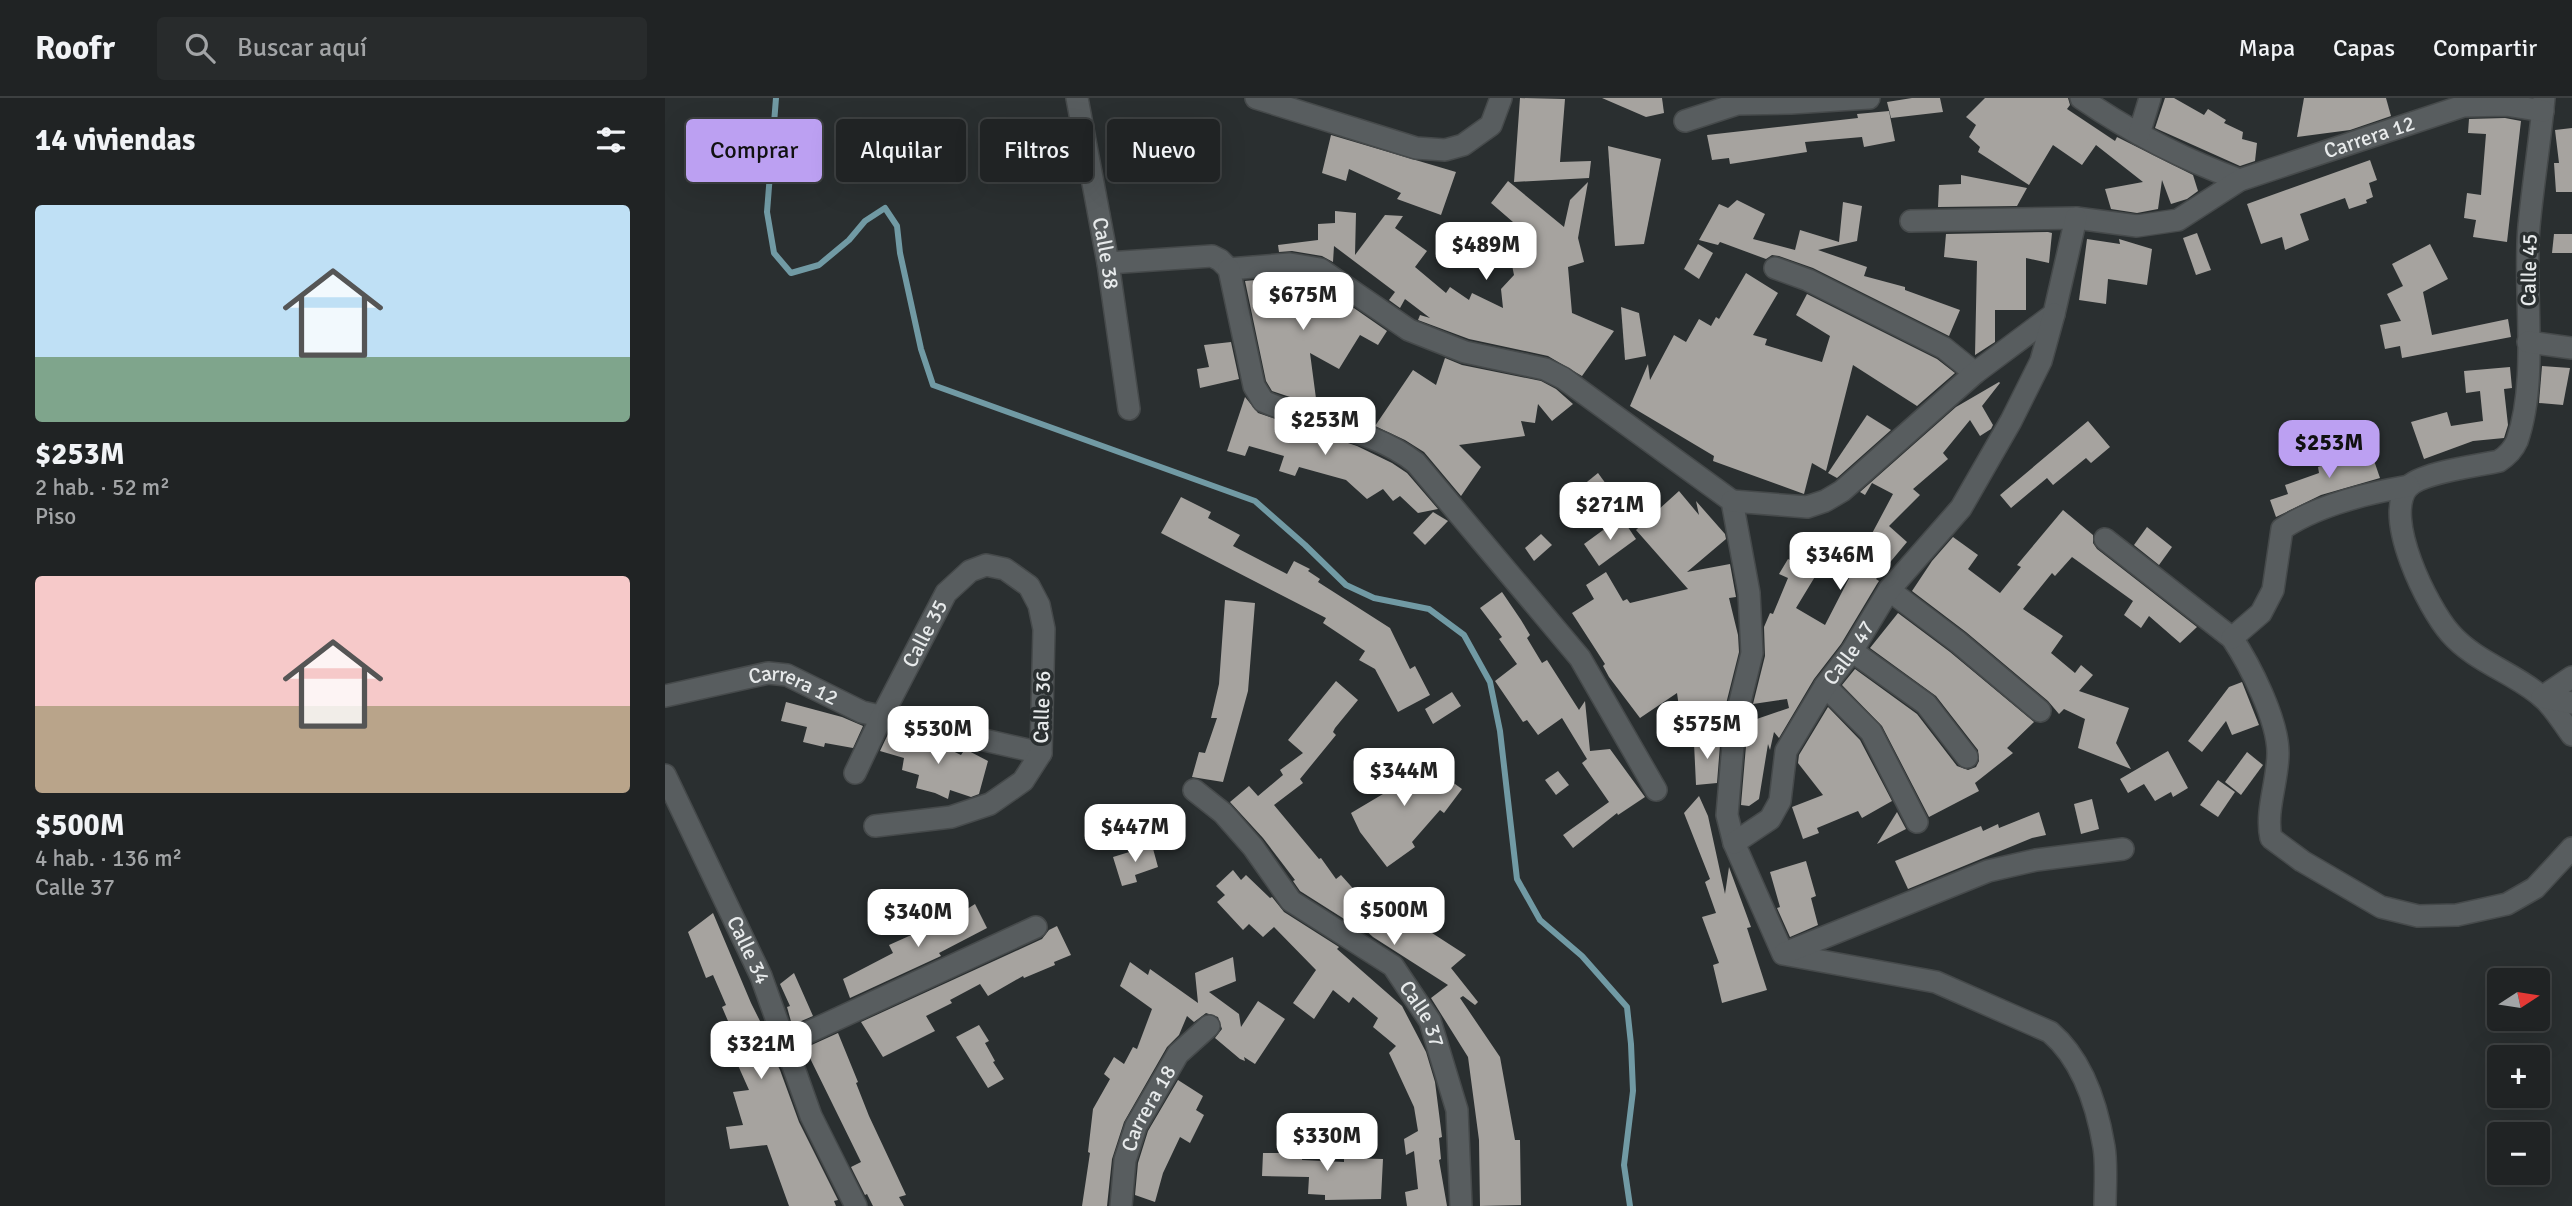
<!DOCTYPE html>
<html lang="es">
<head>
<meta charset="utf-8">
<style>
	body { margin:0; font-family:Signika,sans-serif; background:#282b2c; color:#f1f3f6; height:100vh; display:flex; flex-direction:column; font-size:26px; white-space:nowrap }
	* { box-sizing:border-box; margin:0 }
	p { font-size:23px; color:#a2a4a6 }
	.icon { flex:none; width:38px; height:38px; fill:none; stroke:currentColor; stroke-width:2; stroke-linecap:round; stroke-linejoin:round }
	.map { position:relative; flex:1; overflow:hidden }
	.drawer { display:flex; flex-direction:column; background:#202324; width:665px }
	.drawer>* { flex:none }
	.top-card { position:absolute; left:21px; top:21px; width:665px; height:63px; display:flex; gap:14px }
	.needle { width:46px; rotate:78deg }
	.tools { position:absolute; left:1822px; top:870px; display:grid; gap:14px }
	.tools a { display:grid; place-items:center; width:63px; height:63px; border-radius:7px; background:#202324; box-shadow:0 7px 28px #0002,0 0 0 2px #3d4041; font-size:35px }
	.price { position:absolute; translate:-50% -60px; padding:0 16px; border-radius:14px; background:#fff; color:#222; font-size:23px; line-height:46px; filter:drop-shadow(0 2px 4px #0008) }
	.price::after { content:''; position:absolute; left:50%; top:42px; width:21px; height:16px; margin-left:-10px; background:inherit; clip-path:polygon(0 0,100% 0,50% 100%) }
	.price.on { background:#bca0f2; color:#111 }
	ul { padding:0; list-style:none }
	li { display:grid; align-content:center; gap:14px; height:371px; padding:0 35px }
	li span { display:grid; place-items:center; height:217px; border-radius:7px; color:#555 }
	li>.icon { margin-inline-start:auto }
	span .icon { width:126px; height:126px; fill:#fffc; stroke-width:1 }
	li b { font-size:30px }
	h2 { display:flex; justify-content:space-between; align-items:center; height:84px; padding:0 35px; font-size:30px }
	.chip { padding:0 24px; border-radius:7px; background:#202324; box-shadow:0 7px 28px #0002,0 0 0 2px #3d4041; font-size:24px; line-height:63px }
	.chip.on { background:#bca0f2; color:#111 }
	header { display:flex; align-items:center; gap:42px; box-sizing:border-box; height:98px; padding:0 35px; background:#202324; border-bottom:2px solid #3d4041 }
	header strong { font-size:33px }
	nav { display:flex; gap:38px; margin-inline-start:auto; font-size:24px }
	.search { width:490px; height:63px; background:#282b2c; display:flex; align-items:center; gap:18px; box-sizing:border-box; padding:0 24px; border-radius:7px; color:#a2a4a6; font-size:26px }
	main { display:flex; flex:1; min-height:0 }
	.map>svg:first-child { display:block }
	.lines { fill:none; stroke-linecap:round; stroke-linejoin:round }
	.stream { stroke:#719aa4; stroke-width:6 }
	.building { fill:#a6a39f }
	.minor-casing { stroke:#464a4b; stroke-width:24 }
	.minor { stroke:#585d5f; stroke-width:21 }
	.labels { text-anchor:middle; stroke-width:7; stroke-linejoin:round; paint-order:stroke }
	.street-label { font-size:21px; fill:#e7eaeb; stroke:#2a2f30 }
</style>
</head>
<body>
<header>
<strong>Roofr</strong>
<div class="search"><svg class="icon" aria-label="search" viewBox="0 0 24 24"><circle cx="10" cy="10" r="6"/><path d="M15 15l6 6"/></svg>Buscar aquí</div>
<nav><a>Mapa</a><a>Capas</a><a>Compartir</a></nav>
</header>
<main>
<section class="drawer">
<h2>14 viviendas<svg class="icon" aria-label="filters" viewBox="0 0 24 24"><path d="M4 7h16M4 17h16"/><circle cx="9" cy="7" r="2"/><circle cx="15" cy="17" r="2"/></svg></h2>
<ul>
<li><span style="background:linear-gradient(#bfe0f5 70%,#7fa58c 0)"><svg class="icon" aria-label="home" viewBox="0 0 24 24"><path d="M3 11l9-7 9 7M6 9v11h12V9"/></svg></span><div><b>$253M</b><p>2 hab. · 52 m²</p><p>Piso</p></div></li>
<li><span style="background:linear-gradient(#f6c9c9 60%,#b9a48a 0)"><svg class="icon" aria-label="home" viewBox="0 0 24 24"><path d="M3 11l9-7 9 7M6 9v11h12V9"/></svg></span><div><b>$500M</b><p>4 hab. · 136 m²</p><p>Calle 37</p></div></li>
</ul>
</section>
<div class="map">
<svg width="1907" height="1108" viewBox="0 0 1907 1108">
	<rect width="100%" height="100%" fill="#2a2f30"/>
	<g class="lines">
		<polyline class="stream" points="111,0 102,114 109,155 126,175 154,167 184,142 200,123 220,110 232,128 235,155 256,251 268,287 590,403 640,447 681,487 709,500 764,511 799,537 825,584 835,633 852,781 875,822 917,858 962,909 966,946 968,993 959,1067 965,1108"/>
	</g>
	<g class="building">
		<polygon points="855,0 900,1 895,64 926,63 924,80 849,84"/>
		<polygon points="937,0 997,0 999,15 981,19"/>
		<polygon points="1247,0 1275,0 1278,14 1226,20 1222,4"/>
		<polygon points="1320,0 1403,0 1405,7 1402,11 1450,43 1452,39 1528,77 1533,93 1522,101 1506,106 1497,82 1493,111 1472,115 1446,111 1440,91 1478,84 1431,47 1417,67 1388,47 1364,87 1313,54 1315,49 1304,39 1311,27 1301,19"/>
		<polygon points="1500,0 1509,0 1539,17 1543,11 1561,22 1559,25 1578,34 1577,41 1592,45 1590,63 1575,68 1490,30"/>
		<polygon points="1639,0 1721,0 1726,18 1685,32 1632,39"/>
		<polygon points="1224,13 1230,43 1199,49 1197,39 1140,44 1142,54 1065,66 1064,60 1047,62 1042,37 1193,20 1192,16"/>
		<polygon points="1840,20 1856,23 1842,144 1808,139 1811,122 1799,120 1802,95 1816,97 1821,36 1803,35 1804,21"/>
		<polygon points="1907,30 1907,94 1891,94 1889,65 1894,65 1890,32"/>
		<polygon points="666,37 791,74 776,117 732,101 736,95 684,71 681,83 657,75"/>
		<polygon points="943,48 996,61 979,146 950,148"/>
		<polygon points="1705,62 1712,82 1704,85 1708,99 1701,102 1702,105 1684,111 1680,100 1635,116 1644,142 1620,152 1617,139 1596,146 1582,106"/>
		<polygon points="1296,77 1362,90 1352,108 1273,109 1274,87 1296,86"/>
		<polygon points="843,83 899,129 905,102 923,84 913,140 919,164 903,169 907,215 949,233 917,278 883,258 804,241 753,222 755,217 765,220 740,201 735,210 724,202 730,194 669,148 668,164 657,158 627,153 614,154 613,147 653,142 653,126 670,125 670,113 691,115 690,157 720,117 738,118 730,130 762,153 750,169 781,195 785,189 804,202 807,195 838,210 836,191 849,177 846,162 868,158 862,136 826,105"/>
		<polygon points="1072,102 1100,116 1088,141 1130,152 1135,132 1174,144 1178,104 1197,108 1192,143 1153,152 1202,169 1199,178 1240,189 1240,192 1295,212 1284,238 1148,170 1114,158 1107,157 1101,161 1055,144 1053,147 1034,142 1054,106 1063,110"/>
		<polygon points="1383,134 1387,135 1384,165 1361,160 1361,212 1330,212 1330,244 1310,257 1312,163 1279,159 1281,136"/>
		<polygon points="1532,135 1546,172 1531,177 1518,140"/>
		<polygon points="1889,136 1907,136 1907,155 1887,155"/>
		<polygon points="1422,141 1455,146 1454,141 1487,151 1482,187 1443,181 1441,206 1414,202"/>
		<polygon points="1033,146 1048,155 1034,181 1019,171"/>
		<polygon points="1765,146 1783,181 1758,194 1767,237 1843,221 1846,239 1737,260 1735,248 1720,251 1715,227 1736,223 1722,196 1738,188 1727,166"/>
		<polygon points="1081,175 1113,195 1088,237 1102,241 1100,247 1157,264 1165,238 1131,217 1142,196 1272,261 1290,275 1252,308 1188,267 1161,373 1147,365 1139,396 1048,363 1049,358 965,308 983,266 985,282 1009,237 1021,244 1034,221 1046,228 1051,219 1054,221"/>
		<polygon points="624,179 650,183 722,233 713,247 695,237 674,271 645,255 652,308 607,293 601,283 580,183"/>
		<polygon points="956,209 974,215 981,258 960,262"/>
		<polygon points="566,244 574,281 535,290 532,271 544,269 539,247"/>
		<polygon points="780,260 797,267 876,283 891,291 908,306 887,323 873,306 870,325 856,323 860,338 794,347 816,369 796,398 759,354 740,342 710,328 748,272 771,287"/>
		<polygon points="1877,268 1905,270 1898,307 1874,305"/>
		<polygon points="1845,269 1847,290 1839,291 1843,327 1839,340 1808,343 1759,361 1746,324 1782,314 1786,328 1818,323 1815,293 1801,295 1799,273"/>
		<polygon points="1334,284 1335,285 1317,308 1328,327 1326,331 1315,338 1305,322 1278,355 1283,361 1248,391 1255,397 1224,428 1242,444 1211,481 1214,483 1212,486 1176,546 1149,581 1114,640 1109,634 1105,652 1103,646 1094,701 1084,708 1076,707 1083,624 1124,610 1122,601 1088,606 1100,558 1099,529 1105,515 1108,516 1123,480 1114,476 1123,461 1125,462 1133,447 1158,460 1149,476 1151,477 1131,510 1160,527 1195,459 1206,445 1203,443 1228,396 1207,385 1200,397 1195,394 1291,309"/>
		<polygon points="580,299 593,315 692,348 727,365 742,375 773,411 753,415 735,398 728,403 718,391 702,401 681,382 634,369 630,378 614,373 619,358 584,348 580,358 562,353"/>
		<polygon points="1202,317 1226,332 1172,380 1163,375"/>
		<polygon points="1423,323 1445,349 1426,365 1421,360 1388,387 1382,380 1346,410 1335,397"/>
		<polygon points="1704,348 1715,380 1656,397 1611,419 1605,402 1623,396 1620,387 1654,375 1653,369 1670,363 1669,360"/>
		<polygon points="933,375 952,401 937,414 917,388"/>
		<polygon points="1014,393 1034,417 1031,403 1060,436 1061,441 1022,474 1065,466 1071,499 1064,500 1073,537 1074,554 1060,610 1015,616 1012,595 975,620 944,579 938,568 940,566 907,515 929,501 921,487 941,474 958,503 962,501 965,505 1023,491 971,432"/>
		<polygon points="516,399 546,414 543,420 575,437 568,448 622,476 629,463 645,471 643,473 655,481 653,484 725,530 745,571 750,568 765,597 733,614 710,571 694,562 700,553 658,525 661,520 496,435"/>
		<polygon points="1398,412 1428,437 1428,445 1432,451 1532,529 1515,545 1484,518 1476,530 1459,517 1468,503 1407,459 1390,478 1387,475 1358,511 1398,538 1386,555 1410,575 1416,567 1428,577 1414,593 1464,610 1451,645 1466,671 1413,650 1420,621 1399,611 1394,616 1383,603 1301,534 1247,493 1267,463 1288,439 1313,457 1303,471 1335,495 1356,469 1352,467"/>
		<polygon points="768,414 783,423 760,447 748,435"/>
		<polygon points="956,419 971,441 934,468 919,446"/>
		<polygon points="1482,429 1507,449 1494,467 1469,447"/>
		<polygon points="876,436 887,447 869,463 860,450"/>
		<polygon points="837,494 856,522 865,537 862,540 877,565 882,562 914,612 920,603 925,653 945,651 980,699 953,717 952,715 908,750 898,737 944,704 917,665 922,661 897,620 873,637 862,622 858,624 830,583 852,566 834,541 837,539 815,510"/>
		<polygon points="560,502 590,505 583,593 558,684 527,679 534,654 540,655 552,620 546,620 554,586"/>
		<polygon points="1233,515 1285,554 1369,624 1342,650 1348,655 1310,685 1314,693 1264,719 1217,628 1177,587 1190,571 1252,616 1292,668 1303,672 1311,669 1314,663 1313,652 1271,598 1205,550"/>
		<polygon points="671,583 693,602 670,630 668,634 671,637 635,681 638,685 609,707 654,761 656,760 671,781 676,777 701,805 705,801 716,812 723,805 734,815 740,810 769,833 767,835 801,857 786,870 813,904 810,907 798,898 795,900 835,959 850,1042 855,1042 856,1107 815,1108 814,1042 803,959 766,900 783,887 708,839 697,829 695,831 635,793 628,783 630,782 598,740 565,704 584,688 593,698 618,677 615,672 638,655 623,642"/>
		<polygon points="1577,584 1594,627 1567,637 1561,623 1537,654 1523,643 1564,589"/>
		<polygon points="787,594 796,608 768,626 760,611"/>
		<polygon points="121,604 177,619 198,628 188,650 160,645 159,649 138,644 142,629 116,623"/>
		<polygon points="1163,609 1195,642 1227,703 1197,720 1193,713 1152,730 1154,735 1138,741 1127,709 1158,697 1133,665 1134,657"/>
		<polygon points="224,634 271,645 296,657 300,651 323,663 314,696 306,699 285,692 283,701 270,695 251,690 254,677 237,672 239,660 215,653"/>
		<polygon points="1056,634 1052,685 1031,687 1029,645 1046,644 1046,637"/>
		<polygon points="744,653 797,691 779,715 775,712 747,744 750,749 722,769 695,734 686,715 718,696 709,690 722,676 724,678"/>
		<polygon points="1503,653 1523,690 1508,699 1506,694 1490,703 1479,686 1463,695 1455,681"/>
		<polygon points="1582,654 1598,667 1576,697 1560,684"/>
		<polygon points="893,673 904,687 891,697 880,682"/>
		<polygon points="1553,682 1570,694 1553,719 1535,707"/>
		<polygon points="1034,698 1043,718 1060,796 1064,769 1086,829 1082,830 1102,892 1057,905 1048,867 1054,865 1037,819 1051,815 1040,784 1045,781 1019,715"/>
		<polygon points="1427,701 1434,731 1416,736 1409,706"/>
		<polygon points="1232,714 1241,731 1212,746"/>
		<polygon points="1374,714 1381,737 1367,740 1243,791 1230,763 1316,728 1318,733 1333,726 1334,730"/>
		<polygon points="487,747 493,769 470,777 472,784 457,788 448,759"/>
		<polygon points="1141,763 1151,798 1146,800 1153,827 1125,839 1112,810 1115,809 1105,774"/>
		<polygon points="568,772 576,782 581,777 605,800 607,799 619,814 674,849 672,851 737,908 761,954 770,984 777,1039 774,1040 776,1061 774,1062 782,1108 742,1108 740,1094 753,1091 749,1053 741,1057 739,1041 753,1033 749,1009 724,955 731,948 708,929 713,920 688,899 684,905 668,892 649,921 628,905 651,872 609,829 598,839 584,826 578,832 552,804 560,797 551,788"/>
		<polygon points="295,805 299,813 310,806 322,830 274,855 276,858 185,900 178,881 228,855 224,847 282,821 279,815"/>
		<polygon points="48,815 86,905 97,927 99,927 107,948 103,949 115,972 134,1024 173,1102 169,1103 171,1108 124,1108 102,1047 65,1051 61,1029 78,1027 68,994 84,992 55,927 63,923 57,909 61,907 48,877 41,880 23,834"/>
		<polygon points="392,828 406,857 389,864 390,867 359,880 358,878 323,898 315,886 285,902 287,905 261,918 270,933 218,959 196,924 377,841 384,832"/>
		<polygon points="568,859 571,883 544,894 574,916 576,929 593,903 620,921 590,966 579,959 580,963 575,961 550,940 557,931 553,919 541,915 529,924 522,918 514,937 502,949 459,1024 447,1061 442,1108 417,1108 425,1055 423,1054 428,1011 445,981 439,976 449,959 459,966 468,949 472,951 487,911 455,888 465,864 483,877 485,871 533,905 530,875"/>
		<polygon points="129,875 148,918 127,927 122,909 125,908 115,886"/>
		<polygon points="314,927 324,943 320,945 330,963 328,964 339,981 323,990 291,939"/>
		<polygon points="173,935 193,984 191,985 204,1018 241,1097 234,1099 239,1108 208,1108 202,1096 200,1097 186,1069 196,1064 140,950"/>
		<polygon points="513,982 538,998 531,1012 539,1017 525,1045 515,1039 498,1075 490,1104 470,1097 473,1065 483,1033"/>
		<polygon points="622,1035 638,1036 637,1062 679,1064 679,1060 718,1061 716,1101 660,1102 660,1097 643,1096 644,1079 597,1078 598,1055 621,1055"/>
	</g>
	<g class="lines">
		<g class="minor-casing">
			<g id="minor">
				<path id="s1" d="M412 0 443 165 464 311"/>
				<polyline points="591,0 751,50 780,52 798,47 826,27 836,0"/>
				<path d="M1416 0C1467 35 1517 61 1575 82"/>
				<path d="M1879 0C1875 43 1868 86 1864 128 1858 194 1874 280 1852 343 1848 352 1842 358 1834 363 1813 368 1757 374 1743 389 1717 419 1763 510 1785 535 1810 564 1850 575 1877 599 1889 609 1898 625 1907 637"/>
				<polyline points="1020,23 1072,6 1126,5 1204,0"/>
				<polyline points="1474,36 1485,0"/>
				<path id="s2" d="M1246 123 1411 120 1472 128 1513 122 1575 82 1798 8 1841 7 1878 13"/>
				<path d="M443 165 547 158 555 162 564 171 625 166 655 171 744 232 800 254 880 271 898 280 1067 403 1084 495 1087 555 1070 624 1062 717 1069 745 1118 856 1271 884 1385 934C1418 962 1432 1007 1439 1049 1442 1067 1440 1089 1440 1108"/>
				<polyline points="1110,170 1143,182 1279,250 1310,275"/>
				<path d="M564 171 589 288 598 303C648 326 707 330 751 365L915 560 991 692"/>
				<polyline points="1863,244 1907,250"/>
				<polyline points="1067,403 1142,409 1160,403 1177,393 1310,275 1389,216 1411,120"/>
				<path d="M1440 441 1567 540C1585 567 1613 622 1613 655 1613 683 1600 713 1606 740L1637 763 1716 809 1753 818 1792 817 1842 806 1870 790 1907 750"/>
				<polyline points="1224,492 1293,544 1375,613"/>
				<path d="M1567 540 1596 515 1608 492 1617 431C1651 408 1703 395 1744 388"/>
				<polyline points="1187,553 1261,606 1302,659"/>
				<polyline points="1907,579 1877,599 1907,605"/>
				<polyline points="1160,588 1206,634 1252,724"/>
				<path id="s3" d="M0 598 103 575 122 577 197 614 376 655"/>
				<path id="s4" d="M190 675 217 618 281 495 305 473 321 467 340 471 364 488 374 507 379 531 376 655 358 683 325 706 286 719 210 728"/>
				<path id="s5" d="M0 677 96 878 146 1018 191 1108"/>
				<path id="s6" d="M529 692 558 715 588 749 626 803 728 868 765 923 792 1012 796 1108"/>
				<path id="s7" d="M1069 745 1105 721 1115 703 1121 653 1160 588 1187 553 1224 492 1296 410 1346 323 1376 263 1389 216"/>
				<polyline points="1120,855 1323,773 1371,762 1458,751"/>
				<polyline points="120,945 371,829"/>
				<path id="s8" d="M456 1108 460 1062 471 1028 513 956 544 928"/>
			</g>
		</g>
		<use href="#minor" class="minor"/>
	</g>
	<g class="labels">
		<g class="street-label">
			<text dy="7" stroke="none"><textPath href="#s2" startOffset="478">Carrera 12</textPath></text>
			<text dy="7" stroke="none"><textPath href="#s1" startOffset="158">Calle 38</textPath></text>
			<text transform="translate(1864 172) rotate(-89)" y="7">Calle 45</text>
			<text dy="7" stroke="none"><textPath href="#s4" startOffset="156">Calle 35</textPath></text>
			<text dy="7" stroke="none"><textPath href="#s7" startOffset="231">Calle 47</textPath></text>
			<text dy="7" stroke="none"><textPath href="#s3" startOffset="133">Carrera 12</textPath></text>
			<text transform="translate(377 609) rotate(-88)" y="7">Calle 36</text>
			<text dy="7" stroke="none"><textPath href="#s5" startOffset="194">Calle 34</textPath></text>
			<text dy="7" stroke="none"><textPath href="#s6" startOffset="326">Calle 37</textPath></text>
			<text dy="7" stroke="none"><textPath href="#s8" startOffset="103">Carrera 18</textPath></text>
		</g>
	</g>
</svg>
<div class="tools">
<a><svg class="needle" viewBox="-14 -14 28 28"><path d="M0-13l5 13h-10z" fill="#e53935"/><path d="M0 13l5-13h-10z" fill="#a2a4a6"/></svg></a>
<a>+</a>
<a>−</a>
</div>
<b class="price" style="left:821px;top:184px">$489M</b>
<b class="price" style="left:638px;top:234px">$675M</b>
<b class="price" style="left:660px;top:359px">$253M</b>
<b class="price on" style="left:1664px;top:382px">$253M</b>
<b class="price" style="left:945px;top:444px">$271M</b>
<b class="price" style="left:1175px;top:494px">$346M</b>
<b class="price" style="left:1042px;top:663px">$575M</b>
<b class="price" style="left:273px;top:668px">$530M</b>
<b class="price" style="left:739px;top:710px">$344M</b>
<b class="price" style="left:470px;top:766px">$447M</b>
<b class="price" style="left:729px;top:849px">$500M</b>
<b class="price" style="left:253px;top:851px">$340M</b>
<b class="price" style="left:96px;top:983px">$321M</b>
<b class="price" style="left:662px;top:1075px">$330M</b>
<div class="top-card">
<a class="chip on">Comprar</a>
<a class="chip">Alquilar</a>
<a class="chip">Filtros</a>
<a class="chip">Nuevo</a>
</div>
</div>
</main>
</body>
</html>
